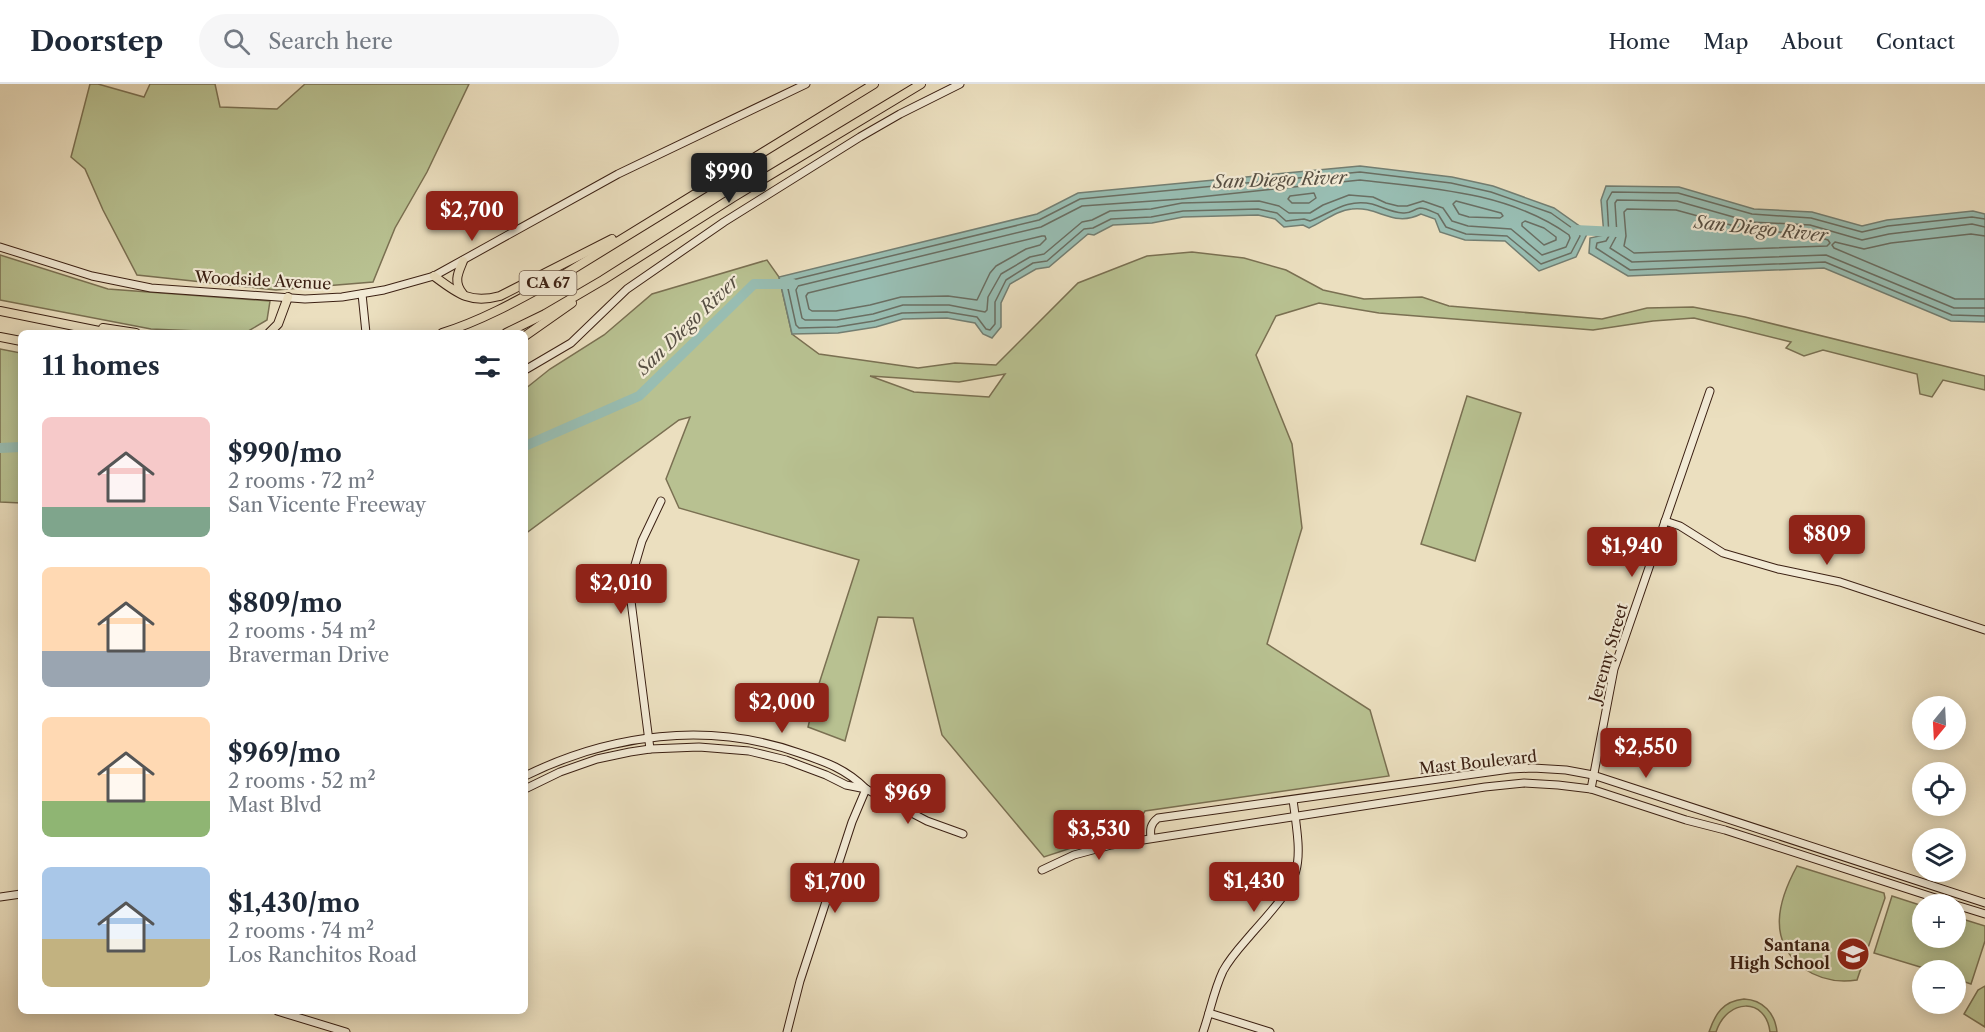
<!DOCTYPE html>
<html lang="en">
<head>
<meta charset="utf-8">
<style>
	body { margin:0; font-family:"Libre Caslon Text",serif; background:#f6f6f7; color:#1f2937; height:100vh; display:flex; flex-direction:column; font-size:22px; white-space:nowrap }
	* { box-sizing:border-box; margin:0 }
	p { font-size:20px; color:#747a83 }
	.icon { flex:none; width:33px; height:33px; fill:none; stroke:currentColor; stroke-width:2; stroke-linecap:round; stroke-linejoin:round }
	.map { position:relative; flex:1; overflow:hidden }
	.sheet { position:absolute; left:18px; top:246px; width:510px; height:684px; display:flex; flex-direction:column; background:#fff; border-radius:9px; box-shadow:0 3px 15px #0003 }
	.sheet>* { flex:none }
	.needle { width:39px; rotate:198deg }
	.tools { position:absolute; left:1912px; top:612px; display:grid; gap:12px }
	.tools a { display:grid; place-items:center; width:54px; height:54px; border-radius:50%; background:#fff; box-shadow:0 3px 15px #0003; font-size:30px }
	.price { position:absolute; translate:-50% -51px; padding:0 14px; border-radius:6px; background:#8f2418; color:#fff; font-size:20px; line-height:39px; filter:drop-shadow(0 2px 3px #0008) }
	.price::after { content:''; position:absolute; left:50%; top:36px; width:18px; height:14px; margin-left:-9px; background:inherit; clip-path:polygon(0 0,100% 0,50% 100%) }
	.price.current { background:#222; color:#fff }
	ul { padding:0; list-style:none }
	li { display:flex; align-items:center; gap:18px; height:150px; padding:0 24px }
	li span { display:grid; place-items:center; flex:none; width:168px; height:120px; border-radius:9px; color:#555 }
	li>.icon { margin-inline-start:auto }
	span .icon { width:72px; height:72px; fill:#fffc; stroke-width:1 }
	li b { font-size:26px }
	h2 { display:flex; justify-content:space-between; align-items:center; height:72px; padding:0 24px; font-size:26px }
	header { display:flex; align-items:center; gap:36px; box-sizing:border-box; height:84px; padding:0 30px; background:#fff; border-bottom:2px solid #e0e1e3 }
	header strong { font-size:28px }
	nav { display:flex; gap:33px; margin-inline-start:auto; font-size:21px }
	.search { width:420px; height:54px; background:#f6f6f7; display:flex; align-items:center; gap:15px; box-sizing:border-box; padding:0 21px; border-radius:33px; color:#747a83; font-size:22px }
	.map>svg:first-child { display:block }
	.green { fill:#b8c191; stroke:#7a7052; stroke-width:1.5; fill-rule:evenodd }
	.water { fill:#98bdb2; stroke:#737e72; stroke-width:1.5 }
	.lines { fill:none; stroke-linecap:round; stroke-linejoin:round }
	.shore { stroke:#6a6e62; stroke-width:1.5 }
	.river { stroke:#98bdb2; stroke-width:10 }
	.secondary-casing { stroke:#3b2013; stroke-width:9 }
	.highway-casing { stroke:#3b2013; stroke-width:10 }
	.secondary { stroke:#f2ead5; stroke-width:7 }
	.highway { stroke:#ebdfbf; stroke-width:8 }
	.labels { text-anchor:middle; stroke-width:4.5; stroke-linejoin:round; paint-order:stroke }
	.shield { fill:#f2ead5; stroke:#725d4d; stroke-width:1.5 }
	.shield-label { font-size:15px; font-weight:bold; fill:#3b2013 }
	.street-label { font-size:16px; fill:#3b2013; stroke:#f2ead5 }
	.poi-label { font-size:16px; font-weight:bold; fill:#3b2013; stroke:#f2ead5; text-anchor:end }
	.water-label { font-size:18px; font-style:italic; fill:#574f43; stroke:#f2ead5 }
</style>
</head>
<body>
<header>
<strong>Doorstep</strong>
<div class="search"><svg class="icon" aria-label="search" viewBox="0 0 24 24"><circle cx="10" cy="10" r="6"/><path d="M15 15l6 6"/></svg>Search here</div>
<nav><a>Home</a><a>Map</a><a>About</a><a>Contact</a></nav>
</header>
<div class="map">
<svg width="1985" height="948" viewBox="0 0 1985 948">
	<rect width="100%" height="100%" fill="#ebdfbf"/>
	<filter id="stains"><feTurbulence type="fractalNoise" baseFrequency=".00333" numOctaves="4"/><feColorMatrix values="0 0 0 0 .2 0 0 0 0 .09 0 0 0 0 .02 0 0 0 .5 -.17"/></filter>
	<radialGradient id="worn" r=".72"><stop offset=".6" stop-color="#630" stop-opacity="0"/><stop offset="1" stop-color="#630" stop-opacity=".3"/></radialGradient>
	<g class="green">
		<polygon points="90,0 98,0 144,13 150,0 215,0 220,23 277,25 305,0 469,0 427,88 395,144 373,198 276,206 137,191 103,126 85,85 71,73"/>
		<path d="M1192 168 1244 174 1286 186 1323 206 1364 215 1422 213 1449 222 1602 235 1647 224 1693 223 1745 233 1985 292V306L1943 296 1932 313 1920 310 1917 290 1823 266 1804 272 1786 264 1791 258 1694 234 1653 237 1593 246 1379 229 1319 219 1276 232 1256 271 1292 360 1302 444 1267 560 1370 626 1389 692 1145 727 1135 743 1044 773 942 651 913 534 878 533 845 657 808 643 817 606 859 476 679 424 666 395 690 333 679 336 525 450V305L550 285 604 251 652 210 767 176 779 193 792 250 819 270 918 284 955 279 996 281 1078 199 1147 172ZM1005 290 989 313 914 308 870 292 959 298Z"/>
		<polygon points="0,171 108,205 270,217 267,236 245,249 151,245 0,216"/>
		<polygon points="0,265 21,269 21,419 0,418"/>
		<polygon points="1467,312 1521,329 1475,477 1421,460"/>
		<path d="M1797 782 1884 809 1885 814 1857 896C1838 899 1819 895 1803 884 1767 856 1778 817 1797 782Z"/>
		<polygon points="1892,812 1923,822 1923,854 1956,854 1956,833 1985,842 1985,857 1971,900 1956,895 1956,886 1930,886 1874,869"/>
		<polygon points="1985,902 1985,943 1964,930 1978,906"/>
		<path d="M1744 915C1763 916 1775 929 1777 948H1770C1766 913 1727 914 1716 948H1709C1715 930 1723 917 1744 915Z"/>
	</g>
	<g class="water">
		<path d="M1360 82 1452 93 1493 102 1554 124 1588 148 1576 173 1539 187 1505 157 1465 156 1440 148 1435 135 1421 130C1393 144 1379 122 1352 125 1337 126 1323 138 1309 144L1303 141 1284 143 1275 135 1258 131 1183 133 1152 139 1113 141 1094 151 1088 150 1049 183 1036 185 1010 200 1001 219V243L992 254 983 250 975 239 947 234 903 235 876 243 838 249 792 250 779 193 1037 130 1078 109Z"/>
		<polygon points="1606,102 1679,103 1754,125 1812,128 1862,142 1887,136 1973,127 1985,130 1985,238 1951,237 1824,184 1628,192 1589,169 1590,154 1604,151 1601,116"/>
	</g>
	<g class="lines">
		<g class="shore">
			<path d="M1360 88 1451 99 1491 108 1551 129 1579 149 1580 152 1571 169 1541 180 1507 152 1466 150 1446 143 1438 130C1433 128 1426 124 1420 124 1414 125 1410 130 1403 129 1390 128 1383 123 1372 120 1347 114 1331 129 1310 137L1304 135 1286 137 1277 129 1258 125 1183 127 1151 133 1111 135 1093 144 1084 145 1047 177 1033 179 1006 196 995 218V240L990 246 986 245 977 233 947 228 902 229 874 237 837 243 799 244 796 241 787 200 788 197 1039 136 1080 115Z"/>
			<path d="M1360 96C1431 104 1509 108 1569 151L1570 154 1566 163 1542 171 1511 145 1468 142 1452 137 1443 124 1423 117 1407 122H1398L1386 119 1373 113 1349 111 1323 121 1310 129H1289L1279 122 1259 117 1182 119 1151 125 1110 127 1092 136 1082 138 1044 170 1030 173 1001 190 988 213 987 226 985 228 949 221H903L873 230 837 236H805L802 234 796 206 798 202 1041 143 1082 122 1181 115Z"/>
			<polygon points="1314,109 1316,114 1309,119 1292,119 1288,115 1290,112"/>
			<polygon points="1456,117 1501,129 1503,132 1500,134 1469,133 1459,130 1453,120"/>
			<polygon points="1627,125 1676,126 1749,146 1809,150 1828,156 1830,159 1827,162 1634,169 1624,162 1626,152 1624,128"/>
			<polyline points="1985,135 1972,133 1888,142 1862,148 1811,134 1752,130 1678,109 1612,108 1607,117 1609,152 1606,157 1597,159 1596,164 1630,186 1825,178 1952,231 1985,232"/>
			<polygon points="1525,137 1544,144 1556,153 1556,156 1544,161 1522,142 1522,139"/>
			<polyline points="1985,143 1972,140 1889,150 1862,156 1810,141 1751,138 1677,117 1617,116 1615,119 1617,151 1610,164 1632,178 1826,171 1954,224 1985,224"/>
			<polygon points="1042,152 1045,152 1046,155 1040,161 1026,165 996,182 990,189 977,216 948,212 901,213 870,221 836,227 812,227 809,225 806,212 808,209"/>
			<polyline points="1985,152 1971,150 1891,159 1864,165 1835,158 1832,161 1834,164 1955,215 1985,215"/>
		</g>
		<g class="river">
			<polyline points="1575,146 1617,148"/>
			<polyline points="525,362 639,312 754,200 793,200"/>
			<polyline points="0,364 21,363"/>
		</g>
		<g class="secondary-casing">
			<g id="secondary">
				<polyline points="0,163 92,192 151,204 305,215 342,213 384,206 434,192 618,90 806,0"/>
				<polyline points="362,210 366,249"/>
				<polyline points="525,286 571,259 627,205 724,138 860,53 900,30 960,0"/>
				<polyline points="1665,437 1680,442 1723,469 1778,485 1840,498 1985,546"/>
				<polyline points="650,665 631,517 632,491 642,457 661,417"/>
				<path d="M525 692C610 650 708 637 799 669 826 678 846 685 866 705"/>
				<polyline points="525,705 560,688 597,675 630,668 650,665 699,663 749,667 786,676 826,691 846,701 866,705 927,737 963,750"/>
				<polyline points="1591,705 1614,585 1710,307"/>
				<path d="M1151 754C1150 746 1150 740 1158 734L1510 685 1533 684 1566 686 1593 691 1985 819"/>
				<polyline points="1042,786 1074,771 1111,761 1485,703 1524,699 1558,701 1591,705 1686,736 1725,746 1954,820"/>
				<polyline points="0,813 21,810"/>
				<polyline points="1956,821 1985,830"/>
				<polyline points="277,927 346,948"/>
				<polyline points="1209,929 1270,948"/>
				<polyline points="787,948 800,897 852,738 866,705"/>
				<path d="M1203 948C1210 928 1214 906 1223 887 1231 872 1243 860 1254 847 1303 792 1303 788 1293 716"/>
			</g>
		</g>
		<g class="highway-casing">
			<g id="highway">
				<path d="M434 192C458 210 470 220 500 212L612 155"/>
				<path d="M463 210C453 198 458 189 463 177"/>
				<polyline points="0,227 109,249"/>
				<polyline points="103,244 136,249"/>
				<polyline points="269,249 278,240 288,213"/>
				<path d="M442 249C484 236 522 214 560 193L874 0"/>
				<polyline points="506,249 545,230 603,196 732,114 921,0"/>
				<polyline points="525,252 572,219"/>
				<polyline points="0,253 21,257"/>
			</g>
		</g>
		<use href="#secondary" class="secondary"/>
		<use href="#highway" class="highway"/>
	</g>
	<defs>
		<g id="school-disc" transform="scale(1.725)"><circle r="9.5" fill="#8f2418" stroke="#f2ead5"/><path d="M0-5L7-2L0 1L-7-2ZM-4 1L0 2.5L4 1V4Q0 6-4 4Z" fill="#fff"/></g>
	</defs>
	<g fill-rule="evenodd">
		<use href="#school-disc" x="1853" y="870"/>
	</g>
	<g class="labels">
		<rect class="shield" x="519.5" y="187" width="57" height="24" rx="4.5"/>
		<g class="shield-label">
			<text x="548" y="204">CA 67</text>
		</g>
		<g class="street-label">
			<text transform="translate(263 196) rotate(3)" y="6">Woodside Avenue</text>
			<text transform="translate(1608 569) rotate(-74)" y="6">Jeremy Street</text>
			<text transform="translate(1478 678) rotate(-6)" y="6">Mast Boulevard</text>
		</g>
		<g class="poi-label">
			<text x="1830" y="867">Santana<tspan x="1830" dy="18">High School</tspan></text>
		</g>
		<g class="water-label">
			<text transform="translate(1280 96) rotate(-2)" y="6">San Diego River</text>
			<text transform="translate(1761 145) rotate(6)" y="6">San Diego River</text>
			<text transform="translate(688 241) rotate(-44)" y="6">San Diego River</text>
		</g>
	</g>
	<rect width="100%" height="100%" filter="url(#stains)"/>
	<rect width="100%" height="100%" fill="url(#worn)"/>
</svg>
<div class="tools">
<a><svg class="needle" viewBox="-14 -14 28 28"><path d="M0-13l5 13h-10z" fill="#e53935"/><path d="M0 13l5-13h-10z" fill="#747a83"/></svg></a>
<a><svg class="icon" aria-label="locate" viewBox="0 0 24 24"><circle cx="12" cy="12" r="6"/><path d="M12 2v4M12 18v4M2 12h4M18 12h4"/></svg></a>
<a><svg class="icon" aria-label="layers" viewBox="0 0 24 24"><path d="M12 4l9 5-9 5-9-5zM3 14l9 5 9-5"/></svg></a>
<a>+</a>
<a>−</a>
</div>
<b class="price current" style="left:729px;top:120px">$990</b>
<b class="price" style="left:472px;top:158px">$2,700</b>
<b class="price" style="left:1827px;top:482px">$809</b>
<b class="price" style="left:1632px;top:494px">$1,940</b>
<b class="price" style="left:621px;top:531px">$2,010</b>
<b class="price" style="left:782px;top:650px">$2,000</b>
<b class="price" style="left:1646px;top:695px">$2,550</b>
<b class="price" style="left:908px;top:741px">$969</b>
<b class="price" style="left:1099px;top:777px">$3,530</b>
<b class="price" style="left:1254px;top:829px">$1,430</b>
<b class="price" style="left:835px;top:830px">$1,700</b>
<section class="sheet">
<h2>11 homes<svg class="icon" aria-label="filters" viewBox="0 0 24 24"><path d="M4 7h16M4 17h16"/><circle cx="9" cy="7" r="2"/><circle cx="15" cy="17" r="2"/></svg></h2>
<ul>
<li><span style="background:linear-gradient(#f6c9c9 75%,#7fa58c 0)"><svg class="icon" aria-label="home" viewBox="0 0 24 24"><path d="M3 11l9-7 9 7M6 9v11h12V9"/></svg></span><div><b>$990/mo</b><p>2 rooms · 72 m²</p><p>San Vicente Freeway</p></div></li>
<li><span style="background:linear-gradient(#ffd9b3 70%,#9aa5b1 0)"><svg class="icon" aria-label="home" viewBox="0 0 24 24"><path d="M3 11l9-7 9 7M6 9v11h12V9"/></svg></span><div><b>$809/mo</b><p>2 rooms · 54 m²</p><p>Braverman Drive</p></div></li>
<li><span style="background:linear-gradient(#ffd9b3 70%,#8fb573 0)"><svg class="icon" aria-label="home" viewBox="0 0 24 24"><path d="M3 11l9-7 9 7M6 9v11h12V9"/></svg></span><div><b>$969/mo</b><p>2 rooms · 52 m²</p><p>Mast Blvd</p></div></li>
<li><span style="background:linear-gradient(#a9c7e8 60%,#c2b280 0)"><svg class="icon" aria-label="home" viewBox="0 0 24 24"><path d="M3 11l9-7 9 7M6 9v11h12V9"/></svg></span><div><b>$1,430/mo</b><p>2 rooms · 74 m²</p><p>Los Ranchitos Road</p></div></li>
</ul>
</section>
</div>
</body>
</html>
